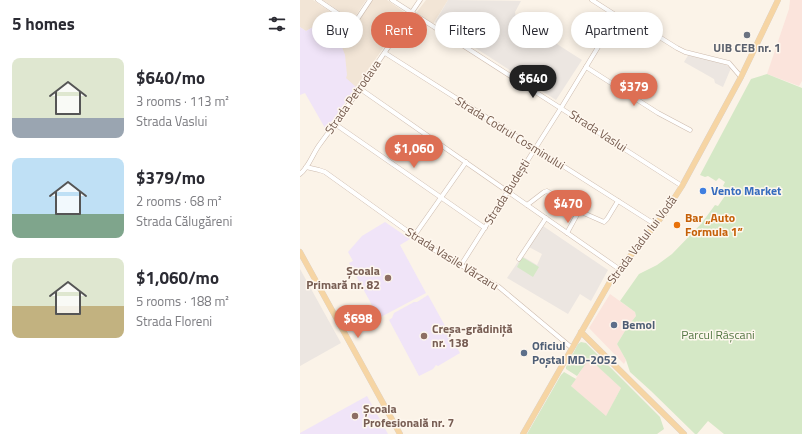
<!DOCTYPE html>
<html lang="en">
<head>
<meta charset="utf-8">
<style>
	body { margin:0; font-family:"Titillium Web",sans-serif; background:#f7f7f7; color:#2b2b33; height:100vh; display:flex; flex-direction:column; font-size:15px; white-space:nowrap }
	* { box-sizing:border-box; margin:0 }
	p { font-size:13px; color:#7c7c81 }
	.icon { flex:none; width:22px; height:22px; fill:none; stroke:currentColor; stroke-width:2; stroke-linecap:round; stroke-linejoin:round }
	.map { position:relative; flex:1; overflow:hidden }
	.sheet { display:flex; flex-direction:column; background:#fff; width:300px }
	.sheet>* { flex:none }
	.top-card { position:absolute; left:12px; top:12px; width:380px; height:36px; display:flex; gap:8px }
	.price { position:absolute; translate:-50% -34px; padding:0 9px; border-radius:14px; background:#dd6f54; color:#fff; font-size:13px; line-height:26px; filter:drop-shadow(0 1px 2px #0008) }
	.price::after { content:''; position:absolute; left:50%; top:24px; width:12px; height:9px; margin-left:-6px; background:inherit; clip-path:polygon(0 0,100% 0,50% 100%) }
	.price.active { background:#222; color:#fff }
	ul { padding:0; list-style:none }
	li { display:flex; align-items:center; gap:12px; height:100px; padding:0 12px }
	li span { display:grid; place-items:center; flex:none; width:112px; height:80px; border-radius:8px; color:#555 }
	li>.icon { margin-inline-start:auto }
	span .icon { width:48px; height:48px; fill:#fffc; stroke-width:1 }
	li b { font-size:17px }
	h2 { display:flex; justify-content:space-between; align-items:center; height:48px; padding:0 12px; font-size:17px }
	.pill { padding:0 14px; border-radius:18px; background:#fff; box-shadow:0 2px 10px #0003; font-size:14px; line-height:36px }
	.pill.active { background:#dd6f54; color:#fff }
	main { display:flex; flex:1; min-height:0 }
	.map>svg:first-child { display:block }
	.residential { fill:#f2e5d6 }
	.commercial { fill:#fbe4dc }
	.industrial { fill:#ece6e1 }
	.education { fill:#f0e4f8 }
	.green { fill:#d5e8c6 }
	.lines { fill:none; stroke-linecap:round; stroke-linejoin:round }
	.minor-casing { stroke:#cdbbae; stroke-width:5 }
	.major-casing { stroke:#d8d1cd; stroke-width:6 }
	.minor { stroke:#fff; stroke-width:4 }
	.major { stroke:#f6d5a4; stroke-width:5.5 }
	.worship-dot { fill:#6b7280; stroke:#fef7ee; stroke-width:1.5 }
	.shop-dot { fill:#3f7fe0; stroke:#fef7ee; stroke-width:1.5 }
	.food-dot { fill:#e8710a; stroke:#fef7ee; stroke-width:1.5 }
	.education-dot { fill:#8d6e63; stroke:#fef7ee; stroke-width:1.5 }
	.service-dot { fill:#5c6f8a; stroke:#fef7ee; stroke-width:1.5 }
	.labels { text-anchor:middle; stroke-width:3; stroke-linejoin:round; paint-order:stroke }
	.worship-label { font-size:12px; font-weight:bold; fill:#5b616d; stroke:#fef7ee }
	.street-label { font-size:12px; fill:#745a4d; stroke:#fef7ee }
	.shop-label { font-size:12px; font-weight:bold; fill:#366cbe; stroke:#fef7ee; text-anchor:start }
	.food-label { font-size:12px; font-weight:bold; fill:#c56008; stroke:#fef7ee; text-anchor:start }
	.education-label { font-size:12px; font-weight:bold; fill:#785e54; stroke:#fef7ee; text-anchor:start }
	.service-label { font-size:12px; font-weight:bold; fill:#4e5e75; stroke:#fef7ee; text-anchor:start }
	.park-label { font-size:12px; fill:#567845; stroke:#fef7ee }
</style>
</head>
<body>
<main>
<section class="sheet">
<h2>5 homes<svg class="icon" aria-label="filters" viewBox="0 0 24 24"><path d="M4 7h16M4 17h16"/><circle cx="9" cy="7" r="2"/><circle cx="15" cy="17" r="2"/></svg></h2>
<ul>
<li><span style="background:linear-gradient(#dfe7d0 75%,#9aa5b1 0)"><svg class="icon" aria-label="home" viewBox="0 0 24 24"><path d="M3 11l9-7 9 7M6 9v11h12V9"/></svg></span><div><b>$640/mo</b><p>3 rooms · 113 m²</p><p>Strada Vaslui</p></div></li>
<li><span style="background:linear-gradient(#bfe0f5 70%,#7fa58c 0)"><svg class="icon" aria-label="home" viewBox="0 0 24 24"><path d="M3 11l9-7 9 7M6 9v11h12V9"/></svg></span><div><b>$379/mo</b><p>2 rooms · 68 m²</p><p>Strada Călugăreni</p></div></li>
<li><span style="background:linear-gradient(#dfe7d0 60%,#c2b280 0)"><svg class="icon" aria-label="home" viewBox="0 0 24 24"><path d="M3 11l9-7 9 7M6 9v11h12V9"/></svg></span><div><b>$1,060/mo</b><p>5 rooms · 188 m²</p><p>Strada Floreni</p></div></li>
</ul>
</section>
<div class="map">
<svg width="502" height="434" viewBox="0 0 502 434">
	<rect width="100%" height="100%" fill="#fbf3e8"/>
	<g class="residential">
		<polygon points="0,0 13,0 53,27 71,0 87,0 107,14 56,87 45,78 42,47 38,38 36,39 28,19 26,16 15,26 6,31 0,27"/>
		<polygon points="23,0 66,0 53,20 52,20"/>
		<polygon points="126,0 148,0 133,24 116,13"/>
	</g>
	<g class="commercial">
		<polygon points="490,0 502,0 502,81 499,86 467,74 489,9"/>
		<polygon points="310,294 335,312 336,316 328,326 317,344 326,360 324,364 289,328"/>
		<polygon points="289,358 321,388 306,417 271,386"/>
	</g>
	<g class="industrial">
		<polygon points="148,0 221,1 215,12 216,18 282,60 256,100 135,22"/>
		<polygon points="389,54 426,65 431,68 423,87 415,83 414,79 384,62"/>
		<polygon points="243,226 308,270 291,301 280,294 268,314 207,278 222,256 237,265 242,254 229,247"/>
		<polygon points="0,269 41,343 0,366"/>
	</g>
	<g class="education">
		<polygon points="26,16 28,18 28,22 36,39 38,38 42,47 45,55 47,75 46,78 56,87 28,127 27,126 25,128 5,93 0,95 0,27 6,31 15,26"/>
		<polygon points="85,222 110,239 100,245 126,293 79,318 49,263 53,261 48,252 62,236"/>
		<polygon points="128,295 160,353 138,366 136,365 133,369 119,376 89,320 92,318 94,313 114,302 117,302"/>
		<polygon points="67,396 88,434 0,434 0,433"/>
	</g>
	<g class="green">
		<polygon points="467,74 502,88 502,434 424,434 408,421 397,434 395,434 351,391 330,372 326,360 317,344 328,326 336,316 335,312 320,301 339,274 357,265 372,254 401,224 415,205 418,206 429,190 423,186 425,182 419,178 416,181 408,176 405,177 400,175 451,79"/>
		<polygon points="222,257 239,267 233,277 217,267"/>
		<polygon points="281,342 286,343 298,355 292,361 289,359 277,376 266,369 266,367 278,344"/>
		<polygon points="301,358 360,417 364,429 357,434 227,434 261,375 264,372 276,379 271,386 306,416 321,388 295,364"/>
	</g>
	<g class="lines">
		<g class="minor-casing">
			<g id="minor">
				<polyline points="18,0 49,21 53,22 56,21 70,0"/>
				<polyline points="92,0 382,186"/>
				<polyline points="292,0 317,16 353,33 377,48 385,52 429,63 441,77"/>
				<polyline points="85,53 356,225"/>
				<polyline points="286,67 358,113 390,130"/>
				<polyline points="59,88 319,269"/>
				<polyline points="35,124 185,228"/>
				<polyline points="6,167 19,170 25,172 131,248 199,287 272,348"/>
				<path d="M0 174C9 167 13 153 20 144 55 97 88 48 120 0"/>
				<polyline points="227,205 244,192 247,191 279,211"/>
				<polyline points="267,233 279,211 304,222 307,219 318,201"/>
				<polyline points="114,236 166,162"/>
				<polyline points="219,259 246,218"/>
				<polyline points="161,265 261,108 317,16"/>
			</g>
		</g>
		<g class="major-casing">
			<g id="major">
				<polyline points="0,252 100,434"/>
				<polyline points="281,332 384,434"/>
				<polyline points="223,434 311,280 364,214 382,186 441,77 478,0"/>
			</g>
		</g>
		<use href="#minor" class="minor"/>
		<use href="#major" class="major"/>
	</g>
	<circle class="worship-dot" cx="447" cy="35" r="4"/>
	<circle class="shop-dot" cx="403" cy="191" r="4"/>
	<circle class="food-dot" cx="377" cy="225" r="4"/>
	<g class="education-dot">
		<circle cx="88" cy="278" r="4"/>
		<circle cx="124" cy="336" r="4"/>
		<circle cx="55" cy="416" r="4"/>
	</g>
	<g class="service-dot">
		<circle cx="314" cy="325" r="4"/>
		<circle cx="224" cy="353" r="4"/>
	</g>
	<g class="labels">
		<g class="worship-label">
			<text x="447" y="52">UIB CEB nr. 1</text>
		</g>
		<g class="street-label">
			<text transform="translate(53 97) rotate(-55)" y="4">Strada Petrodava</text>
			<text transform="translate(298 131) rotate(33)" y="4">Strada Vaslui</text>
			<text transform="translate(210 133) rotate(32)" y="4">Strada Codrul Cosminului</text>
			<text transform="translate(207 192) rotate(-58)" y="4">Strada Budești</text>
			<text transform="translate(342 240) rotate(-53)" y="4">Strada Vadul lui Vodă</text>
			<text transform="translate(152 259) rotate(32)" y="4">Strada Vasile Vărzaru</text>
		</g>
		<g class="shop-label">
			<text x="411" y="195">Vento Market</text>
		</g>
		<g class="food-label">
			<text x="385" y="222">Bar „Auto<tspan x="385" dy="14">Formula 1”</tspan></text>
		</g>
		<g class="education-label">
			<text x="80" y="275" text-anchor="end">Școala<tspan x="80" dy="14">Primară nr. 82</tspan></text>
			<text x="132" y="333">Creșa-grădiniță<tspan x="132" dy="14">nr. 138</tspan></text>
			<text x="63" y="413">Școala<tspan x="63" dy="14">Profesională nr. 7</tspan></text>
		</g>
		<g class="service-label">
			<text x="322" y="329">Bemol</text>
			<text x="232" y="350">Oficiul<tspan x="232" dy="14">Poștal MD-2052</tspan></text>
		</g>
		<g class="park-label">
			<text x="418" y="339">Parcul Râșcani</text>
		</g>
	</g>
</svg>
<b class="price active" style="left:233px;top:99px">$640</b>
<b class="price" style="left:334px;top:107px">$379</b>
<b class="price" style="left:114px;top:169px">$1,060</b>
<b class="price" style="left:268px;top:224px">$470</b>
<b class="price" style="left:58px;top:339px">$698</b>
<div class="top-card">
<a class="pill">Buy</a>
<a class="pill active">Rent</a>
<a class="pill">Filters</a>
<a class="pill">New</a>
<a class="pill">Apartment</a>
</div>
</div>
</main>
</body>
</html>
